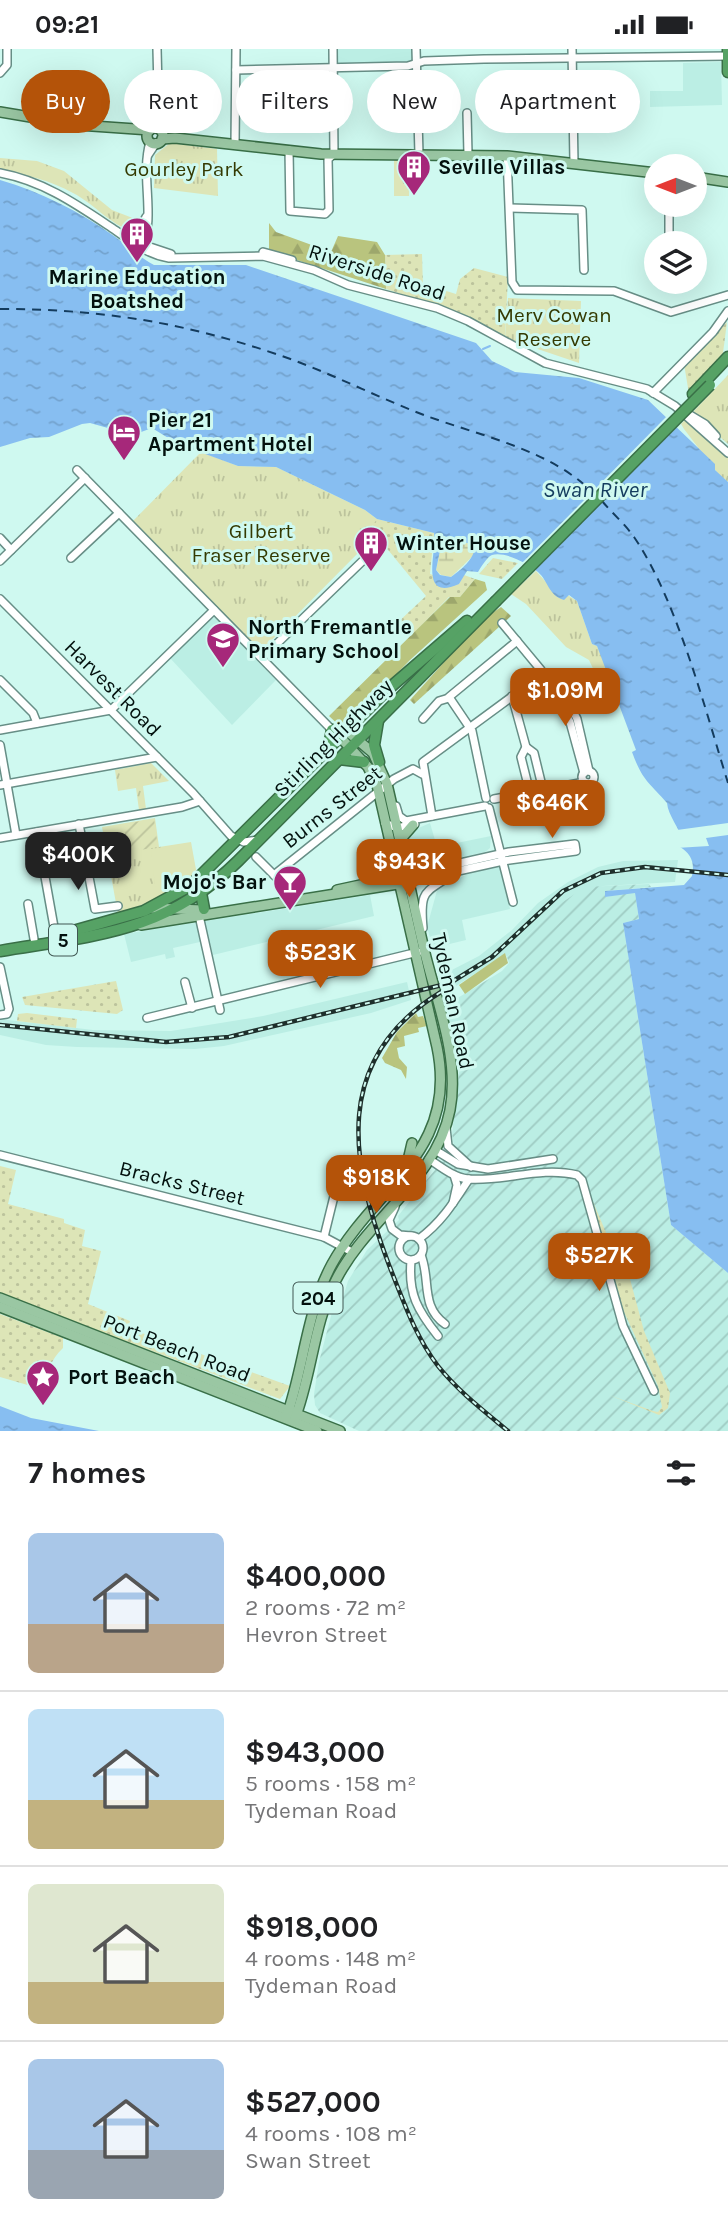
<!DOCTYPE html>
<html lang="en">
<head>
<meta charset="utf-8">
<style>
	body { margin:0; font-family:Karla,sans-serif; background:#f2f2f2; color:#202124; height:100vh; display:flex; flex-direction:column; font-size:26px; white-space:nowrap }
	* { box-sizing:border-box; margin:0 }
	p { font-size:23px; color:#757577 }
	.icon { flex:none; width:38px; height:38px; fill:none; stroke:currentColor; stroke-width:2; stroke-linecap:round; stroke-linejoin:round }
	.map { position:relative; height:1382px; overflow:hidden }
	.sheet { display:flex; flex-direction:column; background:#fff; flex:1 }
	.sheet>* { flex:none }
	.top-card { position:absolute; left:21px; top:21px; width:686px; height:63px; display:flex; gap:14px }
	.needle { width:46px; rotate:270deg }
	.tools { position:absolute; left:644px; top:105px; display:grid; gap:14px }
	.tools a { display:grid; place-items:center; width:63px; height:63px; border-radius:50%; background:#fff; box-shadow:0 7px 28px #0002; font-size:35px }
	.price { position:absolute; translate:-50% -60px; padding:0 16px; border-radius:14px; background:#b45309; color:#fff; font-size:23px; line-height:46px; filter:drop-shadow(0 2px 4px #0008) }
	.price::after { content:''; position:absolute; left:50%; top:42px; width:21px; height:16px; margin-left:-10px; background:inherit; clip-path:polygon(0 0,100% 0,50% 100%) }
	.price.current { background:#222; color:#fff }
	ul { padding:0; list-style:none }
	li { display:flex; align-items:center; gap:21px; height:175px; padding:0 28px }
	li+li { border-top:2px solid #e0e0e0 }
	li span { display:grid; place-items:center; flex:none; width:196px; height:140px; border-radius:10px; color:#555 }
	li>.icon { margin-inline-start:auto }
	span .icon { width:84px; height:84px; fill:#fffc; stroke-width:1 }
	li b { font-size:30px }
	h2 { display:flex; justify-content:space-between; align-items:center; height:84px; padding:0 28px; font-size:30px }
	.tag { padding:0 24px; border-radius:32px; background:#fff; box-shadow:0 7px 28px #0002; font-size:24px; line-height:63px }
	.tag.current { background:#b45309; color:#fff }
	.status { display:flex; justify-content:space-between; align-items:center; height:49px; padding:0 35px; background:#fff; direction:ltr }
	.status svg { height:19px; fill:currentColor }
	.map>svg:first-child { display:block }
	.built { fill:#bbeee4 }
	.industrial { fill:url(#industrial-furrows) }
	.grass { fill:url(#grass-dots) }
	.forest { fill:url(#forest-firs) }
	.wetland { fill:url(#wetland-marsh) }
	.park { fill:url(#park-tufts) }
	.garden { fill:url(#garden-furrows) }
	.pitch { fill:#dde5b7 }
	.water { fill:url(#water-ripples); fill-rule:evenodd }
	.pier { fill:#cff9f0 }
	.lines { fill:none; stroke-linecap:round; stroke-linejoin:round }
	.stream { stroke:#87bef1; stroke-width:2 }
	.ferry { stroke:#143c5e; stroke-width:2; stroke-dasharray:9 7; stroke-linecap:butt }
	.minor-casing { stroke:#678e86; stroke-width:10 }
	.major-casing { stroke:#396f47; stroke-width:12 }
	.highway-casing { stroke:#396f47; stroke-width:13 }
	.minor { stroke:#fff; stroke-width:7 }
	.major { stroke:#9ac7a3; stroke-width:9 }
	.highway { stroke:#56a265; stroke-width:10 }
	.rail-casing { stroke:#1e2f2b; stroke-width:4.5 }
	.rail { stroke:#cff9f0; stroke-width:2; stroke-dasharray:5; stroke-linecap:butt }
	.highway-bridge-casing { stroke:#396f47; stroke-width:13; stroke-linecap:butt }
	.highway-bridge { stroke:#56a265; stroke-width:10 }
	.labels { text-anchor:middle; stroke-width:6; stroke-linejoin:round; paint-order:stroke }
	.shield { fill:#cff9f0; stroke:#405752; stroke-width:2 }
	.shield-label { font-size:19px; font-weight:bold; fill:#03110e }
	.poi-label { font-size:21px; font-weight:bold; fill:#03110e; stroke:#cff9f0; text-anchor:start }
	.park-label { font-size:21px; fill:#343a02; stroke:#cff9f0 }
	.street-label { font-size:21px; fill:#03110e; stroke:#cff9f0 }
	.water-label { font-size:23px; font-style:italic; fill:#143c5e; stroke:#cff9f0 }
</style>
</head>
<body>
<div class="status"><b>09:21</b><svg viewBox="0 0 49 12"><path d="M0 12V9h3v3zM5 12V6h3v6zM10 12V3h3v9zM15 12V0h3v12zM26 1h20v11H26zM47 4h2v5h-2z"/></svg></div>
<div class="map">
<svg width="728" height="1382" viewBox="0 0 728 1382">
	<defs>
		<pattern id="industrial-furrows" width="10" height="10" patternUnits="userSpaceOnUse" patternTransform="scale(1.75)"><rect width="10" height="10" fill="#bbeee4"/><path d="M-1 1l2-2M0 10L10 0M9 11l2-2" fill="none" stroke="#9fcbc2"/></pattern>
		<pattern id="grass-dots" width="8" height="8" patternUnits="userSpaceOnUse" patternTransform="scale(1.75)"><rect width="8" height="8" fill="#dde5b7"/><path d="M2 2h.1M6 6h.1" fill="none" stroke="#bcc39c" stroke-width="1.8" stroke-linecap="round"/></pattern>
		<pattern id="forest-firs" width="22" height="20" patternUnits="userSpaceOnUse" patternTransform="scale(1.75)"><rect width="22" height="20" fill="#b9c47e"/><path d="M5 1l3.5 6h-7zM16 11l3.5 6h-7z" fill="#9da76c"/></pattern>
		<pattern id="wetland-marsh" width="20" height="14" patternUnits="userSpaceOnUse" patternTransform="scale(1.75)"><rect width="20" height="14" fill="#dde5b7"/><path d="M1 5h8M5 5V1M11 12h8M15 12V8" fill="none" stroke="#bcc39c"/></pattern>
		<pattern id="park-tufts" width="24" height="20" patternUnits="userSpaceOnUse" patternTransform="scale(1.75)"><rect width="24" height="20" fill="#dde5b7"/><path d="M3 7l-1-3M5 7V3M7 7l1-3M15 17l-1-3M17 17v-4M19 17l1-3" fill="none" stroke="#bcc39c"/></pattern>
		<pattern id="garden-furrows" width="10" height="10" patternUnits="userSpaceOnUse" patternTransform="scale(1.75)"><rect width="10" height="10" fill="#dde5b7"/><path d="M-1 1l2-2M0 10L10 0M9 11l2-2" fill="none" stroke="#bcc39c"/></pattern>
		<pattern id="water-ripples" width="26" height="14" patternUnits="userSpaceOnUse" patternTransform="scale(1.75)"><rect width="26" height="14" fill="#87bef1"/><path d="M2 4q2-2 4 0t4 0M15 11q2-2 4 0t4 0" fill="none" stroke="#73a2cd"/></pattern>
	</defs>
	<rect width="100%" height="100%" fill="#cff9f0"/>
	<g class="built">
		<polygon points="335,0 412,0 412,15 335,16"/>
		<polygon points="721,13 722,56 650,58 650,42 683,42 683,14"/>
		<polygon points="215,569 276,631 232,676 170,609 210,570"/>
		<polygon points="430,774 437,798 491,787 490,799 485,803 422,817 411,806 406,790 414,781"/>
		<polygon points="678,811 675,833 603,837 554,859 507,908 505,905 453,939 446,924 479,907 512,881 538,854 568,833 598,818 623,812"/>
		<polygon points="499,817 510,860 462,871 466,891 433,899 427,878 438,838 473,823"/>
		<polygon points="370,846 374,867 213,906 209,891 173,899 175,908 166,910 165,905 131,913 124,885"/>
		<polygon points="407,933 411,951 371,964 224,997 195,1000 77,998 46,996 0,986 0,970 93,981 171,982 263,967"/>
	</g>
	<polygon class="industrial" points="649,835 651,838 605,842 605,848 635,843 639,870 623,874 671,1176 728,1224 728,1382 359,1382 320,1364 315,1356 314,1345 319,1313 332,1263 340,1258 348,1232 367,1201 399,1171 398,1167 454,1097 452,1085 460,1016 448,967 454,965 451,953 502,922 509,914 507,908 554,859 585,838"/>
	<g class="grass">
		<polygon points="422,205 423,238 424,235 456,245 460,230 474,219 508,228 505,289 423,252 386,240 385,206"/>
		<polygon points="727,273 723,304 689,345 684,315"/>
		<polygon points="377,470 434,484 430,525 459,535 464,526 475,530 460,548 449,548 410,588 396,575 426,547 384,496 385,485 376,481 371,473"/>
		<polygon points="493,509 518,514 502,530 479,525"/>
		<polygon points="116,932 123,961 117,965 25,956 22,948"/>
		<polygon points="27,964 77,970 76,979 17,972 18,965"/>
		<polygon points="0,1117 16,1121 8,1155 64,1170 64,1174 85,1181 82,1197 101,1202 88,1255 130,1272 128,1279 290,1337 280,1350 0,1245"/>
		<polygon points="591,1148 624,1226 628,1224 630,1230 644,1282 670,1344 668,1359 659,1366 609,1346 653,1362 658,1363 662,1358 658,1337 624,1263"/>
		<path d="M0 1265 63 1289V1299C50 1311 48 1325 38 1339L0 1328Z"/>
	</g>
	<g class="forest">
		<polygon points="269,174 276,183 331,203 338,187 377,193 385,206 386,240 269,202"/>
		<polygon points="475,530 485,533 487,541 410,611 343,680 329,667 450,548 460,548"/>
		<polygon points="501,558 511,567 414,655 410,651 482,571"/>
		<polygon points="505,904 508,914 465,945 459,936"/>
		<polygon points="416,964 418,968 423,967 427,977 418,979 419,983 404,987 405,997 397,999 399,1009 407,1018 406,1030 401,1021 385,1014 382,1009 397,983"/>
	</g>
	<polygon class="wetland" points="443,487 474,496 475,505 451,528 441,526 436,521"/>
	<g class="park">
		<polygon points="170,94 217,100 218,147 154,139 155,106"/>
		<path d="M0 109 37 112 64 122 112 161 143 173 138 184C113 179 96 156 73 144 50 131 26 126 0 121Z"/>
		<polygon points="394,111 410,112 409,147 394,147"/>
		<polygon points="508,249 581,252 579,314 505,289"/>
		<polygon points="728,326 728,395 692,364"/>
		<polygon points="687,369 728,407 728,433 719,426 684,380 681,375"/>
		<polygon points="201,403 238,417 276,418 365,461 377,470 363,491 362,500 261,602 132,473"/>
		<polygon points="536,522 545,532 577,552 592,595 597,597 616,640 605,645 589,611 566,598 526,555 511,545"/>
		<polygon points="151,714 169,732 143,737 146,760 139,761 136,739 118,742 115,721"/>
		<polygon points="155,769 159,798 191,793 197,826 157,850 118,865 102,778"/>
	</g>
	<polygon class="garden" points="154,770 158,798 128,803 123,775"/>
	<polygon class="pitch" points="190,794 196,826 155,838 151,800"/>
	<g class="water">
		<path d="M0 131C41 143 79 162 114 187 128 197 139 208 154 216H246L476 294 492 312 515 323 579 329 648 351 715 415V421L728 433V1224L671 1176 623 874 639 870 635 844 605 848V842L684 836 692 827C695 813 691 805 680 798L683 793C680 779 668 767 667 754 649 733 643 733 632 703L636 701 597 597 592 595 577 552 569 546 564 551C548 546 549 533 538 523 529 515 505 502 492 506 487 508 481 518 478 523L467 522 459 535C417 554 438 500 434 484L377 470 365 461 276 418 238 417 178 395 152 379 133 386 90 374 82 375 49 388 30 389 0 398ZM443 487 474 496C477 508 461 521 451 528L440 526 436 521Z"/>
		<polygon points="0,1357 31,1369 99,1382 0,1382"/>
	</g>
	<g class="pier">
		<polygon points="669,365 679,374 531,523 520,516"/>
		<polygon points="728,774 728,786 706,789 709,797 676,799 677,781"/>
	</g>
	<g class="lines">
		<polyline class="stream" points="483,300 490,297"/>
		<g class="ferry">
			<path d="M0 260C99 260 182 273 276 305 327 322 374 347 424 366 480 387 553 401 595 446"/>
			<path d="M602 452C612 464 625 475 634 488 677 551 705 660 728 734"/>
		</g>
		<g class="minor-casing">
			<g id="minor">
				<polyline points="157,0 159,80"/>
				<polyline points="416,0 419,105"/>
				<polyline points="572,0 574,114"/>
				<polyline points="236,21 408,17 424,12 484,10 728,7"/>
				<polyline points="0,24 7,16 7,0"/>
				<polyline points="467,64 468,105"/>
				<polyline points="235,95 236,0"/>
				<polyline points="289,101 290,162 325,165 329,161 328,110 334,105 333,0"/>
				<polyline points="148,106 156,94"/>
				<polyline points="507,107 512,233 517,241 614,242 671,263 728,246"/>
				<path d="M0 124C43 132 76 155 112 179 130 191 145 205 169 209L263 207 314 221 348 236 437 259 468 272 545 314 647 340 675 357 728 404"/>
				<polyline points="510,159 582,161 584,221"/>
				<polyline points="125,183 150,198 171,205"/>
				<polyline points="134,191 146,168"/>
				<polyline points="669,194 669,156"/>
				<path d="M142 199C156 166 140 128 150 93"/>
				<polyline points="263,203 292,211"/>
				<polyline points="669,233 669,238"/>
				<polyline points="653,344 713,283 728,262"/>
				<polyline points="690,366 705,375 716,387"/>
				<polyline points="77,421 333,682"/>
				<polyline points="0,489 11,501"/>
				<polyline points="71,509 119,464"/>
				<polyline points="0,512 85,429"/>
				<polyline points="0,550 193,744 231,787 244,793 259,791"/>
				<polyline points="502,574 541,621"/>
				<polyline points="262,609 376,499 371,493 367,494 365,508"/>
				<polyline points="551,625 555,625 577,670 589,722"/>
				<polyline points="547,630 570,673 584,724"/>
				<polyline points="0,631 33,664 37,674"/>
				<polyline points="512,647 526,698"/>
				<polyline points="111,661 214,561"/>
				<polyline points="423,670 439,652 449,649"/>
				<polyline points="0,681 111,661"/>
				<polyline points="0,696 16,786"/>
				<circle cx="588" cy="728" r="6"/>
				<polyline points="0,736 157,708"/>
				<polyline points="530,744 521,708 526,698 534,704 543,741"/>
				<polyline points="486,749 472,682 449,648 517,592"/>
				<polyline points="494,750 585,733"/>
				<polyline points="396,757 399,767 406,772 485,757"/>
				<polyline points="489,759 513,853"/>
				<polyline points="432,767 423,713 540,627"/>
				<polyline points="385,774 397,779 415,775"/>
				<polyline points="79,775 95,860 118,857"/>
				<polyline points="37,783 54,878"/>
				<polyline points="0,789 182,758 200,752"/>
				<polyline points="404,803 419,823"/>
				<polyline points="256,808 286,838 291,854"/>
				<polyline points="274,826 394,730 413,720 422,725"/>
				<polyline points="407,826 509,803 575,795 576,802 503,812 409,833"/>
				<polyline points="28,855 34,890"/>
				<polyline points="198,862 220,961"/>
				<path d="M423 879C419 835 428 846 455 822"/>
				<polyline points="0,918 9,960 7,965 0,966"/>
				<polyline points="185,933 192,959"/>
				<polyline points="147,969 418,903"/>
				<polyline points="446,1079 448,1097 471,1118"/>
				<polyline points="435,1101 458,1115 488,1120 553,1110"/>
				<polyline points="0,1106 324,1188 352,1203"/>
				<path d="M429 1110C441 1118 453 1128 468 1130 504 1133 540 1117 577 1126L582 1131 623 1277 654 1342"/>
				<polyline points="453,1154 457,1136 454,1126"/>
				<polyline points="395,1158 389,1171 392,1180 400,1186 411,1187"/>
				<circle cx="411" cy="1199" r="12"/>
				<polyline points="324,1188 338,1131"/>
				<path d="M419 1190C442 1173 454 1153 469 1130"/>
				<path d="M421 1206C431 1231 420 1257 445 1275"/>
				<path d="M411 1212C408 1245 418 1262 438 1287"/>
			</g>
		</g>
		<g class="major-casing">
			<g id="major">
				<polyline points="0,63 78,76 150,81"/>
				<circle cx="155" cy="87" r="8"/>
				<polyline points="162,90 175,89 321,105 507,107 656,124"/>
				<polyline points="695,128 728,133"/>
				<polyline points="400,791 413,776"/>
				<polyline points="337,841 402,827"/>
				<polyline points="152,859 202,861"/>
				<polyline points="141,876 404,834"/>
				<polyline points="406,1120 412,1094"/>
				<polyline points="0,1249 340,1382"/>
				<polyline points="0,1258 317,1382"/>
				<path d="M286 1369C304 1319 306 1263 332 1215 375 1137 459 1103 437 998L377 736 368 718 340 688"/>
				<path d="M294 1372C312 1327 313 1275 336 1231 367 1170 437 1130 450 1061 460 1009 436 951 424 900 411 845 400 790 387 735L373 704 346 681"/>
			</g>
		</g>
		<g class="highway-casing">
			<g id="highway">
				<polyline points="728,0 728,23"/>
				<polyline points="693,345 728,308"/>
				<polyline points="378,672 374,696 379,713"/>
				<polyline points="329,697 332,681"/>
				<polyline points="339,710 364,713"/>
				<polyline points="201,844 204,860"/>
				<polyline points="66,884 144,862 190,837 386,642 467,572"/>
				<path d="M0 902C96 886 165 884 238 812L495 553"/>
			</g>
		</g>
		<use href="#minor" class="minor"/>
		<use href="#major" class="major"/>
		<use href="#highway" class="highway"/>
		<g class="rail-casing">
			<g id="rail">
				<path d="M441 943C331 1010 350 1113 389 1216 403 1251 415 1287 438 1317 458 1342 484 1362 508 1382"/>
				<polyline points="0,976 166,993 229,988 450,934 492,908 563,842 601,824 645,818 728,826"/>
			</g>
		</g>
		<use href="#rail" class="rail"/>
		<g class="highway-bridge-casing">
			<polyline id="highway-bridge" points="495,553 710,336"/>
		</g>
		<use href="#highway-bridge" class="highway-bridge"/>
	</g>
	<defs>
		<g id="building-pin" transform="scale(1.75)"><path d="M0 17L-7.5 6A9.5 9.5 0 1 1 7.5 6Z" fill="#a6287a" stroke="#cff9f0"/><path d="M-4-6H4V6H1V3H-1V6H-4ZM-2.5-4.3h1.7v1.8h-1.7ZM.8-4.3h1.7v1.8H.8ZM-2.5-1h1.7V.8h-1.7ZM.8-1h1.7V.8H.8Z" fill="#fff"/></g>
		<g id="hotel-pin" transform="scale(1.75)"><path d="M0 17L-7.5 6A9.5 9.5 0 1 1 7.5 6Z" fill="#a6287a" stroke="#cff9f0"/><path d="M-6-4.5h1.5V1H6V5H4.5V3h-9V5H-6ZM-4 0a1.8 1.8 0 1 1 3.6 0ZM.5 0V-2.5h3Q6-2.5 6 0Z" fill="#fff"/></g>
		<g id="school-pin" transform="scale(1.75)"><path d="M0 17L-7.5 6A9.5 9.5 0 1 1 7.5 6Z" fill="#a6287a" stroke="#cff9f0"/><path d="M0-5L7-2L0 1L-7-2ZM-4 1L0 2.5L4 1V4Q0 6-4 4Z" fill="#fff"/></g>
		<g id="bar-pin" transform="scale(1.75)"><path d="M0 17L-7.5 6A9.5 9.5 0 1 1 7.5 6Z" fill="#a6287a" stroke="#cff9f0"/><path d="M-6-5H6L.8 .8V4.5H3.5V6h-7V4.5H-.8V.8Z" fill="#fff"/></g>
		<g id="sight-pin" transform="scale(1.75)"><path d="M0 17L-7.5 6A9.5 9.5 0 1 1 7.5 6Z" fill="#a6287a" stroke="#cff9f0"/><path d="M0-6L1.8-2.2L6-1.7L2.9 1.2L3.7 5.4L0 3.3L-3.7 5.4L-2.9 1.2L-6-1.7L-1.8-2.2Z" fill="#fff"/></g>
	</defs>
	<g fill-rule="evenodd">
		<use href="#building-pin" x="414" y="118"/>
		<use href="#building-pin" x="137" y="185"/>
		<use href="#hotel-pin" x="124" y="383"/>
		<use href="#building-pin" x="371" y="494"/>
		<use href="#school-pin" x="223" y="590"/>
		<use href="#bar-pin" x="290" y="833"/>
		<use href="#sight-pin" x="43" y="1328"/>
	</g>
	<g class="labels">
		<g class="shield">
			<rect x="49" y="875.5" width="28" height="31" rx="5"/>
			<rect x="293.5" y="1233.5" width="49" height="31" rx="5"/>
		</g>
		<g class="shield-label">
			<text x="63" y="898">5</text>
			<text x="318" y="1256">204</text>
		</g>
		<g class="poi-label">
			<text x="438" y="125">Seville Villas</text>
			<text x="137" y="235" text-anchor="middle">Marine Education<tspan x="137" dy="24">Boatshed</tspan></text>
			<text x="148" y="378">Pier 21<tspan x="148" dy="24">Apartment Hotel</tspan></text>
			<text x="396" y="501">Winter House</text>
			<text x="248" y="585">North Fremantle<tspan x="248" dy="24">Primary School</tspan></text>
			<text x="266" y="840" text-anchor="end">Mojo's Bar</text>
			<text x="68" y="1335">Port Beach</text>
		</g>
		<g class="park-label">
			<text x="184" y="127">Gourley Park</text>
			<text x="554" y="273">Merv Cowan<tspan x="554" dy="24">Reserve</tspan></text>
			<text x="261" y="489">Gilbert<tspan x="261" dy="24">Fraser Reserve</tspan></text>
		</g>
		<g class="street-label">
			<text transform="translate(377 223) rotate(18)" y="7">Riverside Road</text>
			<text transform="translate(113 639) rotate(45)" y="7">Harvest Road</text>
			<text transform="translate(333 689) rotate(-45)" y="7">Stirling Highway</text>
			<text transform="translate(332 758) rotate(-38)" y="7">Burns Street</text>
			<text transform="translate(453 952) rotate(78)" y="7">Tydeman Road</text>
			<text transform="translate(182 1134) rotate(14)" y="7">Bracks Street</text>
			<text transform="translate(177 1299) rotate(21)" y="7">Port Beach Road</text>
		</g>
		<g class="water-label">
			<text x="595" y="448">Swan River</text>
		</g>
	</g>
</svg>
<div class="tools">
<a><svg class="needle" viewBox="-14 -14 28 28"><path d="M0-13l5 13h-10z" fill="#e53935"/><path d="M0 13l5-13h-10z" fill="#757577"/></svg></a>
<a><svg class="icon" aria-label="layers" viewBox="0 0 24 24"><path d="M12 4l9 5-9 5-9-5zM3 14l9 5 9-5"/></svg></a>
</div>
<b class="price" style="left:565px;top:679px">$1.09M</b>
<b class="price" style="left:552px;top:791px">$646K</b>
<b class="price current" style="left:78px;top:843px">$400K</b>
<b class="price" style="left:409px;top:850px">$943K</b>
<b class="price" style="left:320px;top:941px">$523K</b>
<b class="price" style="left:376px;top:1166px">$918K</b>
<b class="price" style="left:599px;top:1244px">$527K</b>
<div class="top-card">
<a class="tag current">Buy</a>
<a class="tag">Rent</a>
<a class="tag">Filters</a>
<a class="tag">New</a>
<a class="tag">Apartment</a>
</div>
</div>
<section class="sheet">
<h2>7 homes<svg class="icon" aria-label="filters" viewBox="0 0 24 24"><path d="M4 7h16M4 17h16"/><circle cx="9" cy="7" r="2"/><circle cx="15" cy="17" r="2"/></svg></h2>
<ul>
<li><span style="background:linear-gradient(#a9c7e8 65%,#b9a48a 0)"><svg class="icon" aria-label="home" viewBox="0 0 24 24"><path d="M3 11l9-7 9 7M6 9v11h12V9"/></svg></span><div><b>$400,000</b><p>2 rooms · 72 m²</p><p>Hevron Street</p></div></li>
<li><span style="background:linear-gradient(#bfe0f5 65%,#c2b280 0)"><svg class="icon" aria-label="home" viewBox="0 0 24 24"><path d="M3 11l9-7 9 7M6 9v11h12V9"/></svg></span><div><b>$943,000</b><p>5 rooms · 158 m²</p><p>Tydeman Road</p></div></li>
<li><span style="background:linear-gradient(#dfe7d0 70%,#c2b280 0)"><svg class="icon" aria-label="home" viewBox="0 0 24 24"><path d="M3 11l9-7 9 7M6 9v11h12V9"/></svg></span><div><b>$918,000</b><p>4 rooms · 148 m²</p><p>Tydeman Road</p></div></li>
<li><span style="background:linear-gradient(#a9c7e8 65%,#9aa5b1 0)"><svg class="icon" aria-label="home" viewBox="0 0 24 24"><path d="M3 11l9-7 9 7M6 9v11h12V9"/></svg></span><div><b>$527,000</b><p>4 rooms · 108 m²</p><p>Swan Street</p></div></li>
</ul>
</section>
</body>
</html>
